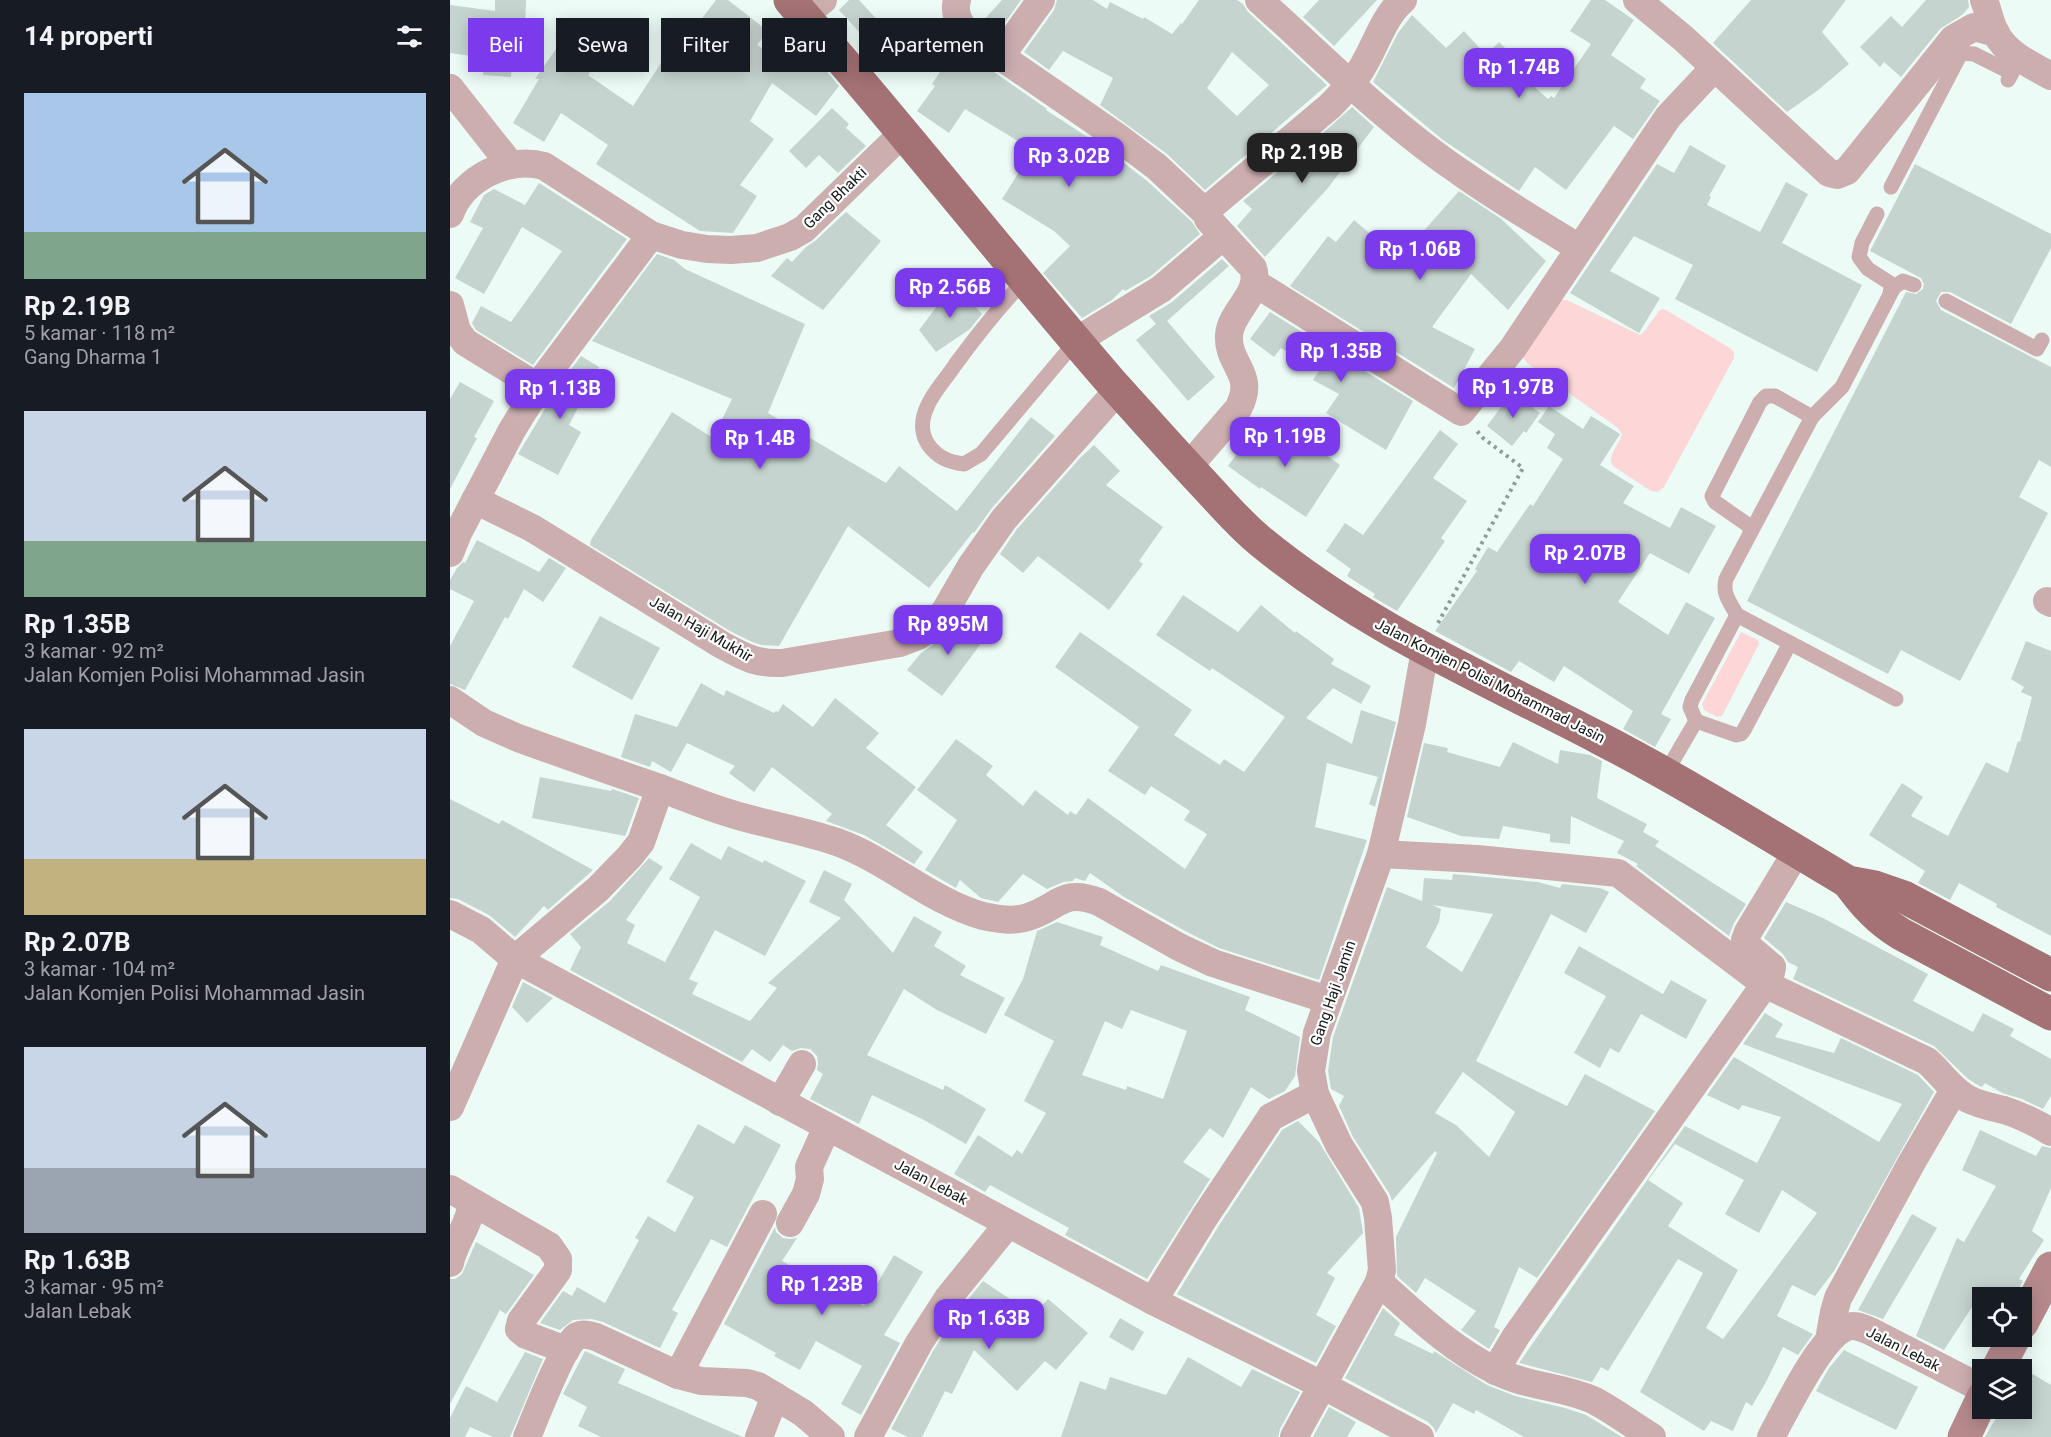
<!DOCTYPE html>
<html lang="id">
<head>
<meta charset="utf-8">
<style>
	body { margin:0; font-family:Roboto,sans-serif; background:#242831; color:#f1f3f6; height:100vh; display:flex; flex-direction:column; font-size:22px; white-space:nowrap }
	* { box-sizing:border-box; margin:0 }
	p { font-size:20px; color:#9ea1a6 }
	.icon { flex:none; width:33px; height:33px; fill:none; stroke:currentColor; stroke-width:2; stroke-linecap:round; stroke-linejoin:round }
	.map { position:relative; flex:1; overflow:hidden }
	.side { display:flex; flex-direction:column; background:#171b24; width:450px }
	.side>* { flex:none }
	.guide { position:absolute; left:18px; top:18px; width:570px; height:54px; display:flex; gap:12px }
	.fabs { position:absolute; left:1522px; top:1287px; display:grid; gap:12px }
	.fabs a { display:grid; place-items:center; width:60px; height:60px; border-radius:0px; background:#171b24; box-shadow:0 3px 15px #0003; font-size:30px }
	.price { position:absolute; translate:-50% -51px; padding:0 14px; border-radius:12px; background:#7c3aed; color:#fff; font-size:20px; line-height:39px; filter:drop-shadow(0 2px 3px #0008) }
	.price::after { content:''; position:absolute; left:50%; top:36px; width:18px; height:14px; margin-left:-9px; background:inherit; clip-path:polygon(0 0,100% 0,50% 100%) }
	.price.on { background:#222; color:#fff }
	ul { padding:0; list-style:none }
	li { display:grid; align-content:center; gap:12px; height:318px; padding:0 24px }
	li span { display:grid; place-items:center; height:186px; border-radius:0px; color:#555 }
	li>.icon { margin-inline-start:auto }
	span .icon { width:108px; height:108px; fill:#fffc; stroke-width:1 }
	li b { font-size:26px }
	h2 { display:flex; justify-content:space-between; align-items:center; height:72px; padding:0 24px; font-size:26px }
	.pill { padding:0 21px; border-radius:0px; background:#171b24; box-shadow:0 3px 15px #0003; font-size:21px; line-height:54px }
	.pill.on { background:#7c3aed; color:#fff }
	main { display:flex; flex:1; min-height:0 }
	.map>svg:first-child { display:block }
	.green { fill:#fdd6d8 }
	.building { fill:#c6d4cf; fill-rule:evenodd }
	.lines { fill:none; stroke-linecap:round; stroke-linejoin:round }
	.path { stroke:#909b97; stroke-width:4; stroke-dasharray:3 4.5; stroke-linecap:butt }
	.lane { stroke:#ccaeaf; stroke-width:15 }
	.street { stroke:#ccaeaf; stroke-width:28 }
	.secondary { stroke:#b68a8d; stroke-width:33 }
	.primary { stroke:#a47174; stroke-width:33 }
	.labels { text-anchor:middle; stroke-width:4.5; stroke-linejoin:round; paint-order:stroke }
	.street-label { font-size:15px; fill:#121715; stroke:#fff }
</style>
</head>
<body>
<main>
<section class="side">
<h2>14 properti<svg class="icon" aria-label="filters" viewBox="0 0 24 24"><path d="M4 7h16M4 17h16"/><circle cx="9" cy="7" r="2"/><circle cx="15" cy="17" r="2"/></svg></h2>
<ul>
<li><span style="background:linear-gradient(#a9c7e8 75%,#7fa58c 0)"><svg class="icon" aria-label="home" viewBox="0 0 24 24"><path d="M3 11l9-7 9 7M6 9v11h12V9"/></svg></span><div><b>Rp 2.19B</b><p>5 kamar · 118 m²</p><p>Gang Dharma 1</p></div></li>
<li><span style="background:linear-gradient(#c9d6e8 70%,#7fa58c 0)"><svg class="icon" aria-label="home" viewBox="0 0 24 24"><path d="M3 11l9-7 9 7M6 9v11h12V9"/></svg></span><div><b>Rp 1.35B</b><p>3 kamar · 92 m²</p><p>Jalan Komjen Polisi Mohammad Jasin</p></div></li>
<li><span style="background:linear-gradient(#c9d6e8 70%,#c2b280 0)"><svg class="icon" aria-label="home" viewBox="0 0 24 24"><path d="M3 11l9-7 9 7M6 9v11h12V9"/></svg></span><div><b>Rp 2.07B</b><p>3 kamar · 104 m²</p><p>Jalan Komjen Polisi Mohammad Jasin</p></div></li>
<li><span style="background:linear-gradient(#c9d6e8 65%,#9aa5b1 0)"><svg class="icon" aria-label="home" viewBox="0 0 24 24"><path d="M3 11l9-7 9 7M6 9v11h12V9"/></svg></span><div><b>Rp 1.63B</b><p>3 kamar · 95 m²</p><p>Jalan Lebak</p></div></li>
</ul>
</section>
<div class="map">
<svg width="1601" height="1437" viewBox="0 0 1601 1437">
	<rect width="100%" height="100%" fill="#ecfbf6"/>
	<g class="green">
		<path d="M1109 300H1117L1190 335 1193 333 1209 311 1212 309 1216 310 1280 348 1284 352V358L1214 487 1208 492 1201 491 1163 466C1156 455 1170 445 1172 434L1168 428 1077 363 1072 356Z"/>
		<polygon points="1291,632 1308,640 1309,644 1272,716 1267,717 1254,710 1252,704"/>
	</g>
	<g class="building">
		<polygon points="45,0 76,0 75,30 64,30 61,77 33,75 34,58 0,53 0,5 45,11"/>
		<polygon points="266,0 278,0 318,31 307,45 342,67 355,49 363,55 389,86 366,116 322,83 300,121 324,139 290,185 307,196 283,233 250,231 146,164 158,145 111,113 94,142 63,123 89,79 85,79 106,49 140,73 138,75 183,106 222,46 228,50"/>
		<polygon points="399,0 409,0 460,56 444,70 389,10"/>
		<polygon points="552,0 571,0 547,34 531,23"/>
		<path d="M607 0H643L657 9 660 2 693 19 694 17 722 34 731 23 732 24 749 0H787L793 4 798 12 877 85 755 190 717 154 650 105 663 78 613 51 599 70 574 52 604 10ZM782 52 819 85 787 116 757 88Z"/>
		<polygon points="869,0 927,0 884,46 853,17"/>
		<polygon points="1141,0 1155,0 1184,20 1161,55 1196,79 1190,88 1210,101 1183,139 1164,126 1116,190 1085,167 1069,191 993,140 923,82 948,33 962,15 996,48 1014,31 1036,55 1049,42 1070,63 1064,69 1098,99 1101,96 1104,98 1141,44 1120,31"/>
		<polygon points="1301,0 1396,0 1372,32 1399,64 1367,91 1337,112 1263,43"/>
		<polygon points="1476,0 1518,0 1519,7 1512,15 1490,29 1451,77 1434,62 1430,67 1410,47 1441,16 1452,27"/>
		<polygon points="507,46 597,109 596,110 656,149 696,180 742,222 750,234 701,276 675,291 673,289 662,300 632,318 593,273 620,246 604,231 552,199 583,150 515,109 499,133 467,111 485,86 482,84"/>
		<polygon points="902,107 924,127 878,188 815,257 787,226 802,209 793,201 836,165 846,174 875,135 873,133"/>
		<polygon points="382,108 399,124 396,128 416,146 388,173 369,155 356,168 339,151"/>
		<polygon points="1240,145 1276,166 1259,196 1261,197 1257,205 1310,232 1336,182 1358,194 1332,243 1412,285 1367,372 1225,299 1243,265 1184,236 1160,271 1210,298 1189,333 1120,293 1207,164 1224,173"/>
		<polygon points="1465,164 1601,234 1601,248 1561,324 1500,292 1491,292 1486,301 1491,310 1601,367 1601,467 1589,460 1569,497 1598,513 1510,681 1451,650 1438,674 1297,601 1456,292 1466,294 1473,289 1474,284 1471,278 1420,251"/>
		<polygon points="89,183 177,239 83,365 26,330 22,323 31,306 61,322 112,251 72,227 34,294 5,278 33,228 20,222 34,195 44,189 75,205"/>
		<polygon points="1009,191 1050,218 1096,261 1058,310 1021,274 982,327 1025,349 1004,388 840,286 878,236 886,242 904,220 949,259"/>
		<polygon points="396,212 431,241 373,310 321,276 337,258 342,262 356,247 365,241"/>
		<polygon points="207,254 224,260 235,269 355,324 318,413 436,483 449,466 507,511 581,417 605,436 542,508 524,533 523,532 479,588 398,526 329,646 311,645 300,641 280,631 140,545 141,540 222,412 263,438 282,399 142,341"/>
		<polygon points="772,259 779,266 717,321 765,377 738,401 686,340 706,324 699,316 722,302"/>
		<polygon points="504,284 532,314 520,329 486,352 469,330"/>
		<polygon points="820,312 963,401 936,450 876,413 889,394 863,380 869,371 831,348 824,357 800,339"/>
		<polygon points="131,356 149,367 119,425 131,432 108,475 68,454 110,384"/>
		<polygon points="10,382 44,401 24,437 27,438 0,489 0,399"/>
		<polygon points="1062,392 1090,413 1076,433 1074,431 1062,446 1037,426"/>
		<polygon points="1099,406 1133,429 1141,416 1170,434 1150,465 1184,486 1173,503 1220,528 1231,507 1266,526 1239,574 1200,553 1168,602 1218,635 1236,602 1265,618 1211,714 1221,719 1205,747 1173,729 1183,711 1114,666 1104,682 1069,661 1061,672 985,631 1027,571 1025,569 1038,547 1047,552 1080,504 1083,506 1113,459 1097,448 1105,434 1088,422"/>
		<polygon points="811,421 852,450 857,441 890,465 856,517 811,487 810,489 778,466"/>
		<polygon points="990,430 1008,444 983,478 1017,501 991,538 995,541 947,611 923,597 925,594 897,576 901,569 876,551 895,523 913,535"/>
		<polygon points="644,445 670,471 656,485 713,527 689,561 693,564 659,610 588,556 573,573 550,554 567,529 631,457"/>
		<polygon points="27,540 89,572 99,558 116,568 93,602 74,589 58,619 55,617 15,690 0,684 0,646 24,601 0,589 0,580 7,568 13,562 15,563"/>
		<polygon points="733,595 788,632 811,605 845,633 846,631 884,659 881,664 921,686 911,704 883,688 856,718 902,744 911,710 946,722 925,807 919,804 928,777 877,763 865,827 917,840 869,980 769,948 737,932 674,897 640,873 635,881 625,878 623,881 613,882 597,889 573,874 548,902 531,898 510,880 506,888 475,870 507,820 467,790 506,739 543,766 536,775 573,806 585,790 618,815 620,811 626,815 638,798 735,869 757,834 734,820 740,811 701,786 695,795 658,771 689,727 605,667 630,632 742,710 724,735 770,765 774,759 794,772 835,717 762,668 760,671 706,635"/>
		<polygon points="512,615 538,634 492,696 457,670 471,653 494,637"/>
		<polygon points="150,616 210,648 182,700 122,667"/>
		<polygon points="1576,641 1601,651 1601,936 1546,907 1547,904 1509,883 1500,900 1468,883 1475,871 1419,835 1452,783 1473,797 1461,816 1498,836 1536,762 1558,773 1568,741 1570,742 1582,697 1571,692 1574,687 1561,679"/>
		<polygon points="251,683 274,696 276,690 324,713 326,711 328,712 333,704 363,727 385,698 429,733 416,748 466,787 436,825 473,852 464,864 414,835 376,821 382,814 322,767 304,792 279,773 285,766 237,743 221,772 202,761 200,767 171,757 185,714 227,727"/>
		<polygon points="1063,742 1108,764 1110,750 1140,755 1152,761 1147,798 1197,824 1193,832 1209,841 1205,846 1296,904 1284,923 1279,936 1186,866 1188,864 1167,853 1174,841 1121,816 1120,844 1100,842 1100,834 1053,826 1049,839 1011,836 957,817 974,743 998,748 997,752 1050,767"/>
		<polygon points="90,777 161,791 162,789 189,798 176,834 175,836 82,818"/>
		<polygon points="0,799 49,824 52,820 143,870 98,910 94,906 65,937 39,915 8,899 0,898"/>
		<polygon points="241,843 271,860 278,846 313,863 314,860 356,881 315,956 265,930 239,979 248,983 242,994 300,1021 327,988 318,983 391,918 359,902 374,870 402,884 394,900 443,953 464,916 492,932 484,946 516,966 510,975 555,998 536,1034 487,1010 454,989 417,1055 493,1090 495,1085 536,1109 516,1144 474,1120 422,1095 409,1124 360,1099 373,1074 367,1070 368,1063 367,1056 360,1049 351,1048 342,1051 333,1045 320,1062 302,1049 292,1062 120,970 131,947 120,934 160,901 199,858 213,867 176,920 185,925 177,943 215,962 250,897 219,879"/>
		<path d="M1003 874 1088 882 1110 888 1112 884 1150 888 1159 892 1136 933 1101 914 1026 1061 1117 1106 1135 1074 1205 1111 1087 1278 1069 1267 1044 1327 1050 1330 1039 1349 1011 1330 1026 1311 975 1278 966 1293 947 1276 946 1237 987 1153 985 1151 942 1201 939 1193 903 1137 889 1106 894 1096 881 1089 878 1071 883 1037 937 887 972 901 974 878 1002 880ZM982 905 1043 914 1012 972 976 947 989 922 991 909ZM1013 1072 1065 1112 1039 1157 1006 1125 985 1113Z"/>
		<polygon points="1336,902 1373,918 1478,974 1463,1001 1523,1032 1533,1013 1564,1029 1560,1036 1601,1059 1601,1096 1593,1109 1572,1099 1552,1093 1535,1083 1532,1087 1526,1084 1517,1078 1484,1046 1343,979 1348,967 1338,962 1333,954 1314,938"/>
		<path d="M607 922 653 937 650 945 708 971 711 965 800 997 795 1010 850 1037 845 1076 835 1091 819 1099 801 1087 773 1138 760 1128 733 1162 760 1179 697 1279 615 1235 619 1228 540 1185 535 1192 504 1174 528 1135 562 1157 567 1150 572 1154 596 1113 574 1101 604 1041 554 1015 573 979 587 931ZM681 1010 737 1031 713 1099 677 1086 676 1090 632 1075 655 1021 672 1029Z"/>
		<polygon points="1129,946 1213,994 1221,980 1257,1000 1236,1039 1191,1014 1169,1053 1160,1048 1150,1068 1124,1053 1156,996 1114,973"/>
		<polygon points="73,982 103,998 77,1023 62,1007"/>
		<path d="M1315 1013 1333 1024 1325 1037 1384 1053 1391 1038 1468 1075 1484 1092 1384 1271 1365 1296 1342 1285 1327 1316 1363 1334 1348 1355 1333 1347 1316 1382 1302 1406 1296 1402 1283 1431 1261 1421 1254 1431 1190 1392 1253 1273 1228 1259 1158 1371 1151 1367 1142 1382 1069 1363 1235 1126 1307 1163 1331 1117 1292 1105 1289 1110 1257 1095 1284 1057 1429 1142 1452 1104 1293 1044ZM1225 1144 1294 1180 1275 1214 1309 1233 1332 1190 1367 1213 1273 1339 1256 1328 1288 1270 1218 1226 1233 1203 1198 1180Z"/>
		<polygon points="848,1121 869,1142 909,1208 913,1233 877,1273 885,1278 866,1315 886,1326 866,1363 727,1294 768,1227 832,1130"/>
		<polygon points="248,1124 284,1144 295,1125 331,1145 277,1247 261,1239 222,1310 228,1313 210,1348 153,1322 142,1319 123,1320 110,1330 90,1323 113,1291 122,1296 127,1287 155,1303 189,1240 185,1238 198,1216 225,1232 244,1197 216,1182"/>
		<polygon points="1530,1130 1586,1156 1592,1146 1601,1148 1601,1188 1582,1231 1594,1240 1569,1279 1573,1281 1564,1298 1528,1298 1494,1350 1466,1336 1507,1238 1514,1242 1546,1186 1512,1170"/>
		<polygon points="1462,1214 1487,1228 1433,1319 1408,1310"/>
		<polygon points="325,1227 326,1232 333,1238 340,1239 347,1238 332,1261 414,1306 444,1255 473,1272 434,1335 450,1343 411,1415 391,1404 412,1366 366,1341 350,1370 324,1356 326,1353 274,1324"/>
		<polygon points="26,1242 84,1275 56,1314 50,1310 0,1404 0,1279 5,1279 12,1274"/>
		<polygon points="533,1281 584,1315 598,1299 638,1333 606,1370 595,1361 567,1391 524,1350 502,1394 495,1391 472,1437 458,1437 441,1429 483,1351 511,1308"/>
		<polygon points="933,1308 950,1323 944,1335 983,1354 984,1351 1037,1385 1065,1396 1115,1408 1136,1415 1172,1437 1074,1437 1026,1410 1024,1414 1003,1403 986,1433 984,1428 978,1422 895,1378"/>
		<polygon points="670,1318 694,1332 683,1351 659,1337"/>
		<polygon points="1394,1350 1468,1387 1446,1430 1366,1391 1379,1368"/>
		<polygon points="135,1351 175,1369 168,1383 293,1437 151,1437 128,1426 137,1407 113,1394"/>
		<polygon points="75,1352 93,1359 60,1437 43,1437 20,1427 15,1437 0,1437 0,1418 16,1386 47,1402"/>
		<polygon points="738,1357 791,1387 802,1369 850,1392 830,1429 828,1437 611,1437 630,1381 656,1390 660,1377 716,1395"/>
		<polygon points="1572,1368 1601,1385 1601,1437 1535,1437 1552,1408 1572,1408"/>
		<polygon points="879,1407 906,1422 897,1437 863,1437"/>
	</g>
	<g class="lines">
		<polyline class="path" points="988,623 1073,468 1033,438 1027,431"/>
		<g class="lane">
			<polyline points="1441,187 1511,53 1524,54 1562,73 1558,80"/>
			<polyline points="1427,214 1412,243 1409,257 1418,269 1440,283 1441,288 1440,294"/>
			<path d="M575 280C549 307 527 335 505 365 496 379 483 392 477 407 463 437 484 461 514 464L531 454 626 341"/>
			<polyline points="1496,301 1587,349 1592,340"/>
			<polyline points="1300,533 1300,528 1298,525 1265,502 1262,496 1310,402 1316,396 1325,396 1362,417"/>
			<path d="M1287 615C1280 602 1272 594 1276 579L1362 417 1392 387 1444 287 1453 281 1464 285"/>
			<polygon points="1287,615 1340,643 1294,730 1291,734 1286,735 1246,721 1240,707 1242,700"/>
			<polyline points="1340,643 1446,699"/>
			<polyline points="1215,774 1246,721"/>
		</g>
		<g class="street">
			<path d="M507 0C503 14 510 24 518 34L666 136 707 167 757 214"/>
			<path d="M809 0C874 58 937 123 1010 172 1048 199 1089 223 1129 248"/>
			<polyline points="1187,0 1233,38 1379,173 1387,175 1397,171 1503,39 1524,27 1546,33"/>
			<path d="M1534 0C1538 10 1540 22 1545 32 1557 55 1580 64 1601 76"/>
			<polyline points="353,15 373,0"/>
			<polyline points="550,57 591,0"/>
			<polyline points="0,88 60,164"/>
			<path d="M0 214C13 178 58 156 94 166L201 235 232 245 257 249 281 250 307 248 340 237 354 229 454 132"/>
			<polyline points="805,283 1011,412 1063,348 1218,117 1264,68"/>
			<polyline points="0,305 7,331 15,342 88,387"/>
			<polyline points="626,341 711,289 773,236"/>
			<path d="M738 467 788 409C807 373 777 366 779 335 781 310 812 294 803 268L758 219 757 214 759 208 880 106C890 96 900 85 908 74 925 50 931 19 953 0"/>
			<path d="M25 500 82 528 272 645C294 657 306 664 332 663L450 643 468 636 482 626 495 611 521 566 554 519 668 390"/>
			<polyline points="0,553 8,533 62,430 96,375 201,235"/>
			<polyline points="1597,601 1601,603"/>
			<path d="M0 700 34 723 68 738C115 755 163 772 210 788 234 797 258 807 282 814 317 825 353 830 387 842 439 861 480 901 533 916 548 919 563 922 578 917 610 907 611 888 649 902L729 947 763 963 878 1000"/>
			<path d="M931 854 1027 859 1168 873 1315 984 1477 1061C1491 1073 1500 1089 1518 1099 1530 1105 1541 1107 1554 1110 1570 1115 1586 1123 1601 1132"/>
			<polyline points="0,914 31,930 65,959 703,1301 872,1385 970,1437"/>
			<polyline points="330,1102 352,1064"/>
			<polyline points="0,1107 65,959 148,889 180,856 191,842 210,788"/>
			<polyline points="0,1189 99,1246 108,1259 108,1270 71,1321 69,1329 76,1335 116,1350"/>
			<polyline points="340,1223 356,1194 360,1179 359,1167 377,1127"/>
			<path d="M0 1263C4 1242 22 1221 21 1203"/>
			<path d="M929 1282C966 1315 1001 1349 1046 1371 1078 1387 1111 1386 1143 1400 1163 1410 1182 1425 1202 1437"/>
			<polyline points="703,1301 754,1218 821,1117 865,1094"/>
			<polyline points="1379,1340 1384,1312 1388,1298 1462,1162 1504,1090"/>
			<polyline points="1045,1371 1066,1336 1320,977 1322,967 1296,945 1295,940 1298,932 1347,851"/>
			<polyline points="228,1375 313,1214"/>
			<path d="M77 1437C85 1418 113 1345 127 1336 133 1333 139 1335 146 1337L228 1375 251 1381 297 1383 308 1386 353 1413 381 1437"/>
			<polyline points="309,1437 325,1396"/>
			<polyline points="418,1437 469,1343 498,1298 558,1224"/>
			<polyline points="844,1437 929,1282 932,1270 928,1218 925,1202 889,1145 865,1094 861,1071 867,1033 931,854 962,724 975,650"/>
			<path d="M1321 1437C1335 1412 1371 1335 1397 1327 1405 1324 1412 1328 1420 1331L1521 1383 1533 1388"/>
		</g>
		<g class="secondary">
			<polyline points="1572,1323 1601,1268"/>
			<polyline points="1547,1370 1565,1336"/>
			<polyline points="1514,1437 1533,1397"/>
		</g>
		<g class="primary">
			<path d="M340 0C450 125 552 256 661 382 691 415 720 448 751 481 770 501 788 523 810 541 915 627 1030 676 1149 738 1234 782 1316 833 1398 882L1425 887 1454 897 1601 975"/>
			<path d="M1398 882C1414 904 1428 920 1451 934L1601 1014"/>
		</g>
	</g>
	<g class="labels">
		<g class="street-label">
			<text transform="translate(385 198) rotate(-44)" y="5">Gang Bhakti</text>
			<text transform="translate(251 629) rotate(30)" y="5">Jalan Haji Mukhir</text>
			<text transform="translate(1040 681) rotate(27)" y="5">Jalan Komjen Polisi Mohammad Jasin</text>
			<text transform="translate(883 993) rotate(-71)" y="5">Gang Haji Jamin</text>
			<text transform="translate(481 1182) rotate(28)" y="5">Jalan Lebak</text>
			<text transform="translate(1453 1349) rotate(27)" y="5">Jalan Lebak</text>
		</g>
	</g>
</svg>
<div class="fabs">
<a><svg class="icon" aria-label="locate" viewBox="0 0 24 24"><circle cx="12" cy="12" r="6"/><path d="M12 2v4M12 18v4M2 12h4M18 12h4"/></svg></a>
<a><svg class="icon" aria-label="layers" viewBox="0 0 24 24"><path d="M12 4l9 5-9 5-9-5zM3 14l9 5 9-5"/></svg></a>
</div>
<b class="price" style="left:1069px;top:99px">Rp 1.74B</b>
<b class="price on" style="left:852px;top:184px">Rp 2.19B</b>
<b class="price" style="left:619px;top:188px">Rp 3.02B</b>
<b class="price" style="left:970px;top:281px">Rp 1.06B</b>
<b class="price" style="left:500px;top:319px">Rp 2.56B</b>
<b class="price" style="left:891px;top:383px">Rp 1.35B</b>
<b class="price" style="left:1063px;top:419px">Rp 1.97B</b>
<b class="price" style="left:110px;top:420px">Rp 1.13B</b>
<b class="price" style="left:835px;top:468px">Rp 1.19B</b>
<b class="price" style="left:310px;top:470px">Rp 1.4B</b>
<b class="price" style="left:1135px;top:585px">Rp 2.07B</b>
<b class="price" style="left:498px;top:656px">Rp 895M</b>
<b class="price" style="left:372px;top:1316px">Rp 1.23B</b>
<b class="price" style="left:539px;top:1350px">Rp 1.63B</b>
<div class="guide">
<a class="pill on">Beli</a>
<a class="pill">Sewa</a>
<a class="pill">Filter</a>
<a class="pill">Baru</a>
<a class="pill">Apartemen</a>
</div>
</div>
</main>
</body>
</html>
